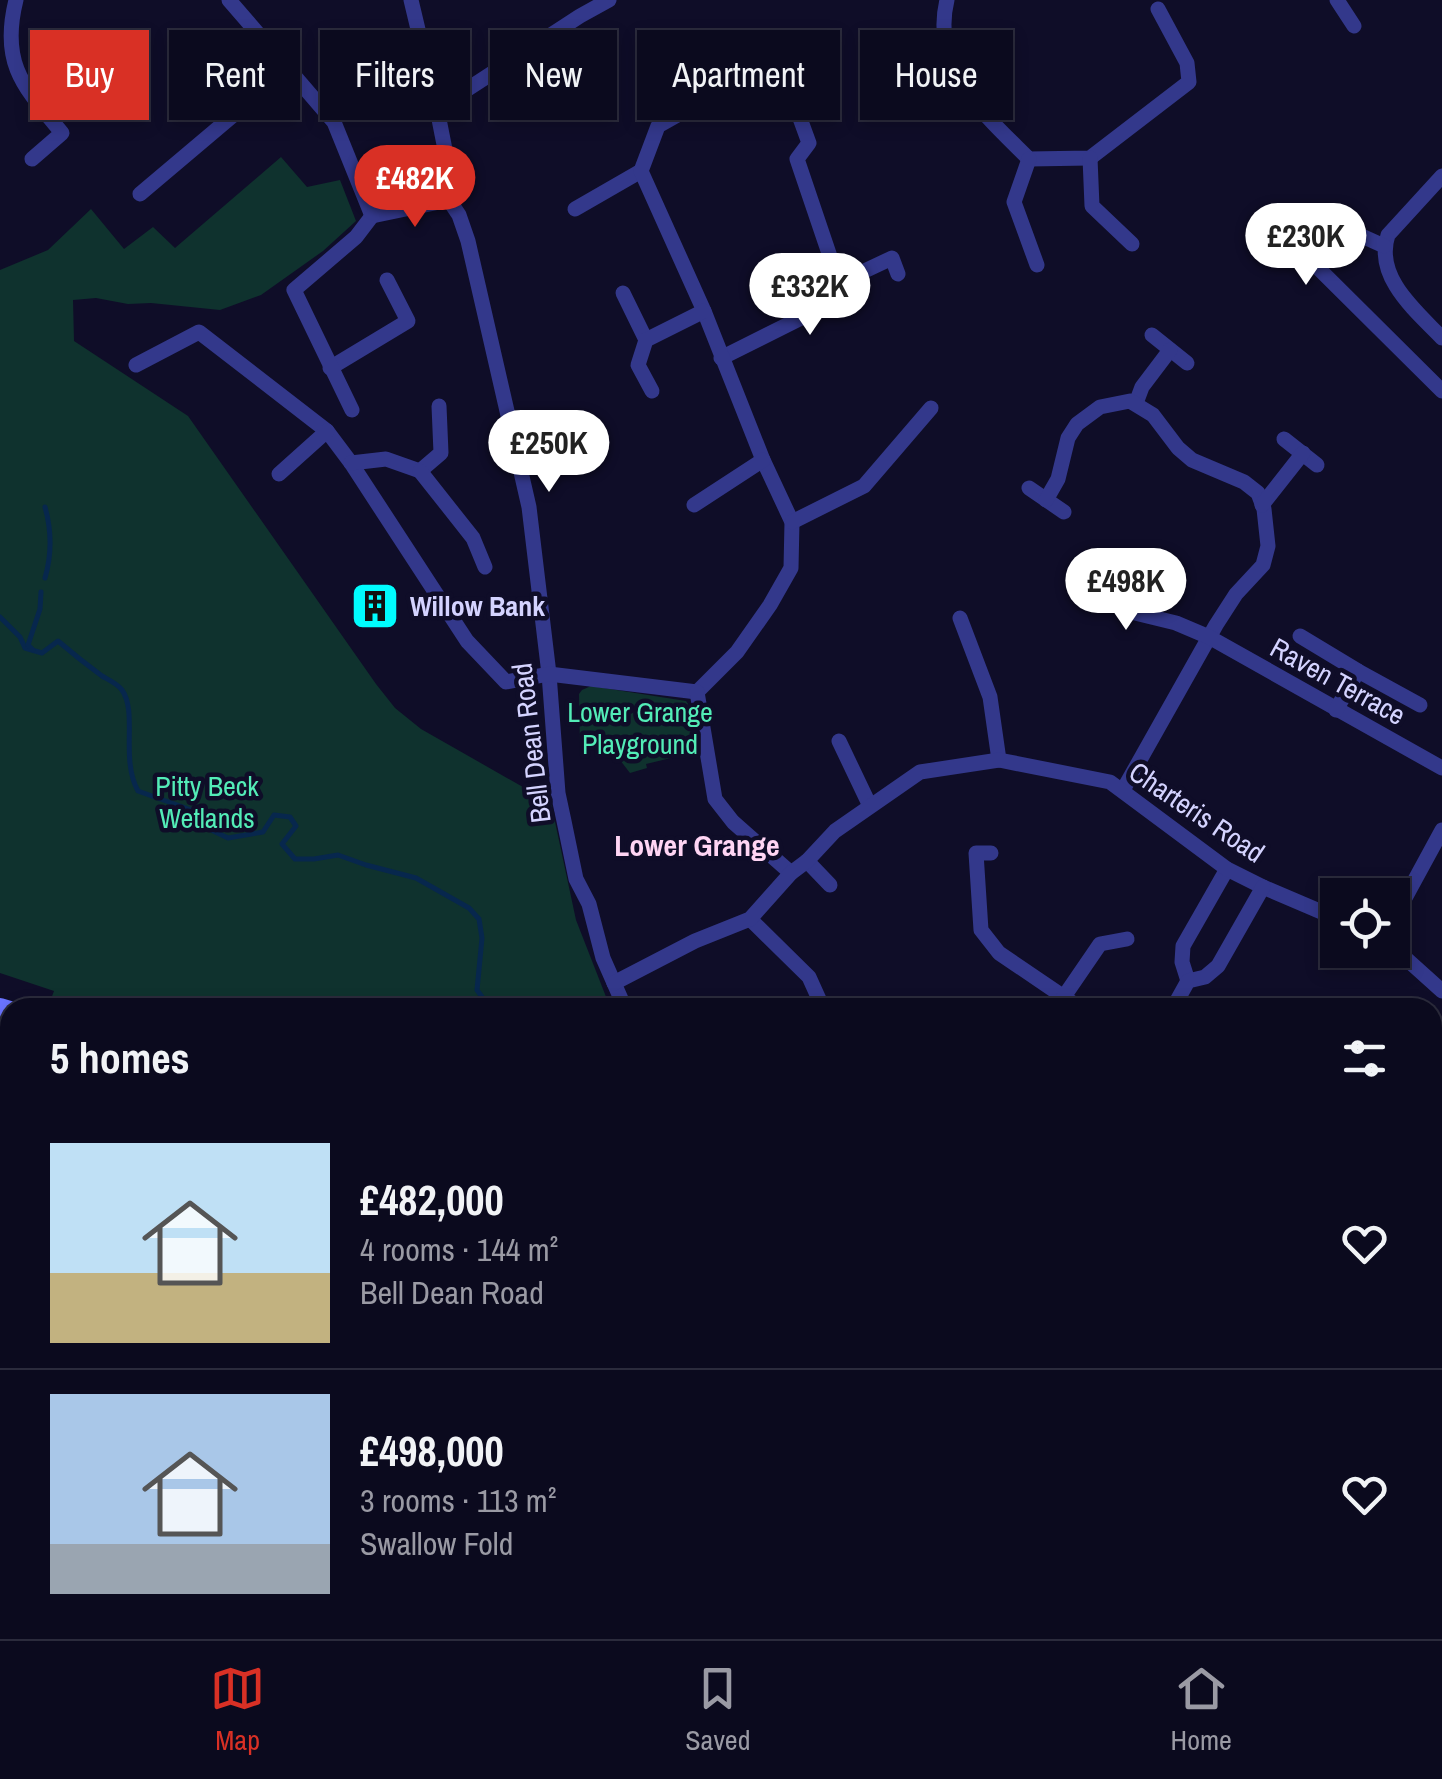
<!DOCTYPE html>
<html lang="en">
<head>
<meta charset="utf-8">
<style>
	body { margin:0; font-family:"Archivo Narrow",sans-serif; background:#19182b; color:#f1f3f6; height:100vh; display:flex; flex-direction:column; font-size:38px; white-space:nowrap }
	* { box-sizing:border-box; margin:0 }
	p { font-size:32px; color:#9a9aa4 }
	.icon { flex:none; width:55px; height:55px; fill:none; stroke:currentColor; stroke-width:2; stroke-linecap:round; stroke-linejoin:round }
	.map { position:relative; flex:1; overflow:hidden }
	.sheet { position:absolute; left:0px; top:998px; width:1442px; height:642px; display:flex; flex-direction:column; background:#0b0a1e; border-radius:30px 30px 0 0; box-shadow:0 5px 15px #0003,0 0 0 2px #2b2b3c }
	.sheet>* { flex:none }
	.top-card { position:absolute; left:30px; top:30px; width:1382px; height:90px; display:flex; gap:20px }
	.buttons { position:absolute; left:1320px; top:878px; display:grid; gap:20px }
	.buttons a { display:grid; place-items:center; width:90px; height:90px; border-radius:0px; background:#0b0a1e; box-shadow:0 5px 15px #0003,0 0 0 2px #2b2b3c; font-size:50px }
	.price { position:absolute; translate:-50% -85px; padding:0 22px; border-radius:35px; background:#fff; color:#222; font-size:32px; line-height:65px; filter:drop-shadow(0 2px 5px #0008) }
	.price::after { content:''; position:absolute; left:50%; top:60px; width:30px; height:22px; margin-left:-15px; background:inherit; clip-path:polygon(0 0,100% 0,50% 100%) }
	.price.selected { background:#d93025; color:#fff }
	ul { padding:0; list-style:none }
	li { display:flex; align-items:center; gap:30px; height:250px; padding:0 50px }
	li+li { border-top:2px solid #2b2b3c }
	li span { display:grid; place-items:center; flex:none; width:280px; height:200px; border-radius:0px; color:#555 }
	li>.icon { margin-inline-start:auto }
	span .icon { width:120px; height:120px; fill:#fffc; stroke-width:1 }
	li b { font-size:42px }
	h2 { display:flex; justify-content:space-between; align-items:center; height:120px; padding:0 50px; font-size:42px }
	.pill { padding:0 35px; border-radius:0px; background:#0b0a1e; box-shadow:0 5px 15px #0003,0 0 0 2px #2b2b3c; font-size:35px; line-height:90px }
	.pill.selected { background:#d93025; color:#fff }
	.dock { display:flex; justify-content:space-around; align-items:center; height:140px; border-top:2px solid #2b2b3c; background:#0b0a1e; font-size:28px; color:#9a9aa4 }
	.dock a { display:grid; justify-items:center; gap:5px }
	.dock .selected { color:#d93025 }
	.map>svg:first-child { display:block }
	.green { fill:#0f322e }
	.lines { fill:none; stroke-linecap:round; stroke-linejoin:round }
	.stream { stroke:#07274d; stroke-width:5 }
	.minor { stroke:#33388b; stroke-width:15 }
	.tertiary { stroke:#33388b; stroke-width:20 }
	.secondary { stroke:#6a74ff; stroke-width:22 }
	.labels { text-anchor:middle; stroke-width:9; stroke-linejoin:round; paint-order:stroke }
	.poi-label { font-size:28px; font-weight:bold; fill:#d4d3ff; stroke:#0f0d28; text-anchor:start }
	.street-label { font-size:28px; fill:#d4d3ff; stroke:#0f0d28 }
	.park-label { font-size:28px; fill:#53ecb7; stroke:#0f0d28 }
	.neighbourhood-label { font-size:30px; font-weight:bold; fill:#ffd5f4; stroke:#0f0d28 }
</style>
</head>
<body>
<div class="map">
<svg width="1442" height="1639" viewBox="0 0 1442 1639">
	<rect width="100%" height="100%" fill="#0f0d28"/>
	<g class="green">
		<polygon points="281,157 307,187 340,180 356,221 323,251 261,295 220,310 151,303 128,304 96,298 73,300 74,341 188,416 376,684 395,708 421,729 551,803 576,920 610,1007 48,1007 54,991 0,973 0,270 48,250 91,209 124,249 153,227 175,248"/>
		<polygon points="591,686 686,701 693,711 696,752 646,764 647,768 630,773 610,747 580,747 579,694 582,690"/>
		<polygon points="0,1538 10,1546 10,1630 25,1630 18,1639 0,1639"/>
		<polygon points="77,1630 259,1630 271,1639 71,1639"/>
	</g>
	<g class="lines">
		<g class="stream">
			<path d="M45 507C52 532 52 554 45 578"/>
			<path d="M0 617 20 637 25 648 42 653 58 641C72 653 87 665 102 676 107 679 118 684 122 690 138 713 120 758 138 791L194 811 207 828 228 838 263 832 274 815 290 817 296 826 282 844 295 859H314L338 855 366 865 416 878 469 908 479 919 482 938 477 990 490 1008"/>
			<polyline points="33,650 28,645 40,609 41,592"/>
			<polyline points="661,1630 661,1639"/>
		</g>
		<g class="minor">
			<path d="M16 0C0 64 24 87 62 133L32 159"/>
			<polyline points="229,0 334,122 372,216"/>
			<polyline points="411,0 437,109 451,180 449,200 459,215 468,241 529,507 549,674 558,793 564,821 576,879 589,904 603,958 625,1008"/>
			<path d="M947 0C930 69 986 116 1029 159L1090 158 1189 82 1187 63 1158 9"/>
			<polyline points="1337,0 1354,26"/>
			<polyline points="793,40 774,47 809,143 797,159 839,283"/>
			<polyline points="437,109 580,16 609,0"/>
			<polyline points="1090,158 1092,206 1132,244"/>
			<polyline points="1029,159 1014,202 1037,265"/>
			<path d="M1442 176 1388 235C1374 277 1416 311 1442 338"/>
			<polyline points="140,194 288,69"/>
			<polyline points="575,209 641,171"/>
			<polyline points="372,216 449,200"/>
			<polyline points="1384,246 1364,237 1336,237 1307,257 1442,391"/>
			<polyline points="623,293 646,340"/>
			<polyline points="1152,335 1187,363"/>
			<polyline points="721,358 815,311 839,283 892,258 898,274"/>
			<polyline points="136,365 199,332 327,431 351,463 467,641 506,682 549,674 697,692 737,652 770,605 791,568 792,522 763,460 704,311 641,171 658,126 713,95"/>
			<polyline points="330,368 408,321 387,280"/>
			<polyline points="652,391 638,365 646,340 704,311"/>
			<polyline points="1136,403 1142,387 1170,350"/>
			<polyline points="352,410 294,290 356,237 372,216"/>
			<polyline points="1284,439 1317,465"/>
			<polyline points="351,463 386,459 420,471 441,453 439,406"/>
			<polyline points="420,471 473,538 485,567"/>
			<polyline points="279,474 327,431"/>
			<polyline points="1029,488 1064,512"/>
			<polyline points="1046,500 1058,479 1068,438 1077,424 1100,407 1130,401 1153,415 1178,448 1192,460 1244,482 1258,493 1264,509 1268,546 1263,565 1236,594 1216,625 1123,790"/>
			<polyline points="694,505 763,460"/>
			<polyline points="1262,505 1303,453"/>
			<polyline points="792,522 864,486 931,408"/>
			<polyline points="1146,567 1135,613 1176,623 1209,637 1442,768"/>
			<polyline points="960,618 990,697 999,760"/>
			<polyline points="1300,636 1358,671"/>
			<polyline points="697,692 715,799 733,822 791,873"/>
			<polyline points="1336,710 1358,671 1420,705"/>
			<polyline points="839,741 870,806"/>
			<polyline points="991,853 976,853 981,930 999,953 1080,1008"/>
			<polyline points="807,861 830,885"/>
			<polyline points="750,919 809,977 823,1008"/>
			<polyline points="1392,922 1442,830"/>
			<polyline points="1392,946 1442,991"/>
			<polyline points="1188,981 1182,962 1183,946 1227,869"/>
			<polyline points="614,983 695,941 750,919 791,873 807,861 835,831 920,772 999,760 1110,782 1227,869 1263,887 1338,919"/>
			<polyline points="1063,998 1100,944 1127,939"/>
			<polyline points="1173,1008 1188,981 1205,977 1218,966 1263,887"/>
			<polyline points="0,1216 10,1222"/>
			<polyline points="1436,1357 1442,1342"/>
			<polyline points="0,1433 10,1439"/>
			<polyline points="312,1630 327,1639"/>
		</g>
		<polyline class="tertiary" points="1432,1467 1442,1467"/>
		<g class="secondary">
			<polyline points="0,1009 10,1012"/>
			<polyline points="1432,1613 1442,1617"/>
		</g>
	</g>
	<defs>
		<g id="building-square" transform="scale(2.5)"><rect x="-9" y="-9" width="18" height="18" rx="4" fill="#00fcfe" stroke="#0f0d28"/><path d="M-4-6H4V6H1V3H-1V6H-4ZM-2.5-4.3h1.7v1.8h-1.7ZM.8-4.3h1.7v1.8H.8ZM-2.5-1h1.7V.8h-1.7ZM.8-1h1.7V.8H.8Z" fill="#111"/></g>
	</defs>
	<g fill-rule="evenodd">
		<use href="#building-square" x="375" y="606"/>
	</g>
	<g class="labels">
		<g class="poi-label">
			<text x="410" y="616">Willow Bank</text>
		</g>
		<g class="street-label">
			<text transform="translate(1338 681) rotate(29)" y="10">Raven Terrace</text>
			<text transform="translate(531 743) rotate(-97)" y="10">Bell Dean Road</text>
			<text transform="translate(1197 812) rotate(34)" y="10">Charteris Road</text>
		</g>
		<g class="park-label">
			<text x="640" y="722">Lower Grange<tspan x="640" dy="32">Playground</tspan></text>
			<text x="207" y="796">Pitty Beck<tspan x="207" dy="32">Wetlands</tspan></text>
		</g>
		<g class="neighbourhood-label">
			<text x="697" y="856">Lower Grange</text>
		</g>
	</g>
</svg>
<div class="buttons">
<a><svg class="icon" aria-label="locate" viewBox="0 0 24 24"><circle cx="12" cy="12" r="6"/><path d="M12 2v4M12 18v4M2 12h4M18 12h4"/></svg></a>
</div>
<b class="price selected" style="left:415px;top:230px">£482K</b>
<b class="price" style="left:1306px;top:288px">£230K</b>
<b class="price" style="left:810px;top:338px">£332K</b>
<b class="price" style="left:549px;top:495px">£250K</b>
<b class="price" style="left:1126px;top:633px">£498K</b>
<div class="top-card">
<a class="pill selected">Buy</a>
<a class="pill">Rent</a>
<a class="pill">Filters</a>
<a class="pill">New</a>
<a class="pill">Apartment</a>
<a class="pill">House</a>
</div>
<section class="sheet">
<h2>5 homes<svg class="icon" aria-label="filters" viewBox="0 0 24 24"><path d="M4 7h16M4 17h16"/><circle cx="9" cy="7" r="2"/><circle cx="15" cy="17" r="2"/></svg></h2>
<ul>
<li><span style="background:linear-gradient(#bfe0f5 65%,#c2b280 0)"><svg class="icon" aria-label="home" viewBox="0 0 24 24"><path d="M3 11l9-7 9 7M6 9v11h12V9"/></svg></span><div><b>£482,000</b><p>4 rooms · 144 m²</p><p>Bell Dean Road</p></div><svg class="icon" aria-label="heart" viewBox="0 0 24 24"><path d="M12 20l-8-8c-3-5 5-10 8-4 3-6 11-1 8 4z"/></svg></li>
<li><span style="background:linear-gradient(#a9c7e8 75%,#9aa5b1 0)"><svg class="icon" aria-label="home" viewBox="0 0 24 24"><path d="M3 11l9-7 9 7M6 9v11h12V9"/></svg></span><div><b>£498,000</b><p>3 rooms · 113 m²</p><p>Swallow Fold</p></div><svg class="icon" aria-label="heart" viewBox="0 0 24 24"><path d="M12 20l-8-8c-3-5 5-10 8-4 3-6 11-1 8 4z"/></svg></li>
</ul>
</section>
</div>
<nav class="dock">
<a class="selected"><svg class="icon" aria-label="map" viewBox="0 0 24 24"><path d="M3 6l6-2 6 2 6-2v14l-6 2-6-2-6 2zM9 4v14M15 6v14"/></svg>Map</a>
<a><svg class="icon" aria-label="saved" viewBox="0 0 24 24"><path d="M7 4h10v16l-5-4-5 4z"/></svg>Saved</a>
<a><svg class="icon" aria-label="home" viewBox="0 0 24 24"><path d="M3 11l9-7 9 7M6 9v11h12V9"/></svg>Home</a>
</nav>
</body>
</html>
